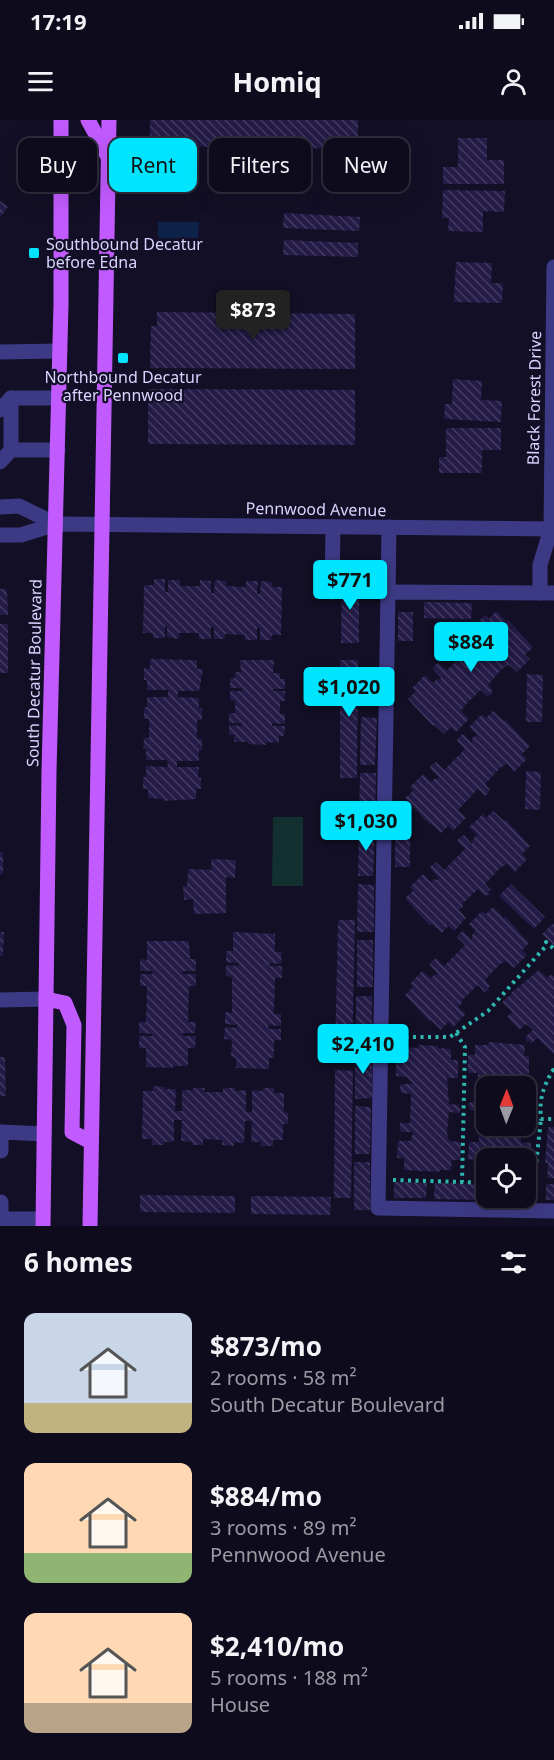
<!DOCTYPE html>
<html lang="en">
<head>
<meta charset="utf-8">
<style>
	body { margin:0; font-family:"Noto Sans",sans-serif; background:#171425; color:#f1f3f6; height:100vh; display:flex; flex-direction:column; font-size:22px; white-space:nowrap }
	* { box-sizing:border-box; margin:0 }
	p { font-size:20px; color:#9b9ba3 }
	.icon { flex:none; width:33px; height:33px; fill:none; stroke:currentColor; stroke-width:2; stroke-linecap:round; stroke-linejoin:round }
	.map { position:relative; height:1106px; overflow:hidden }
	.details { display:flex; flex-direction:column; background:#0e0b1c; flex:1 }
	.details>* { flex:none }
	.banner { position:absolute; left:18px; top:18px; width:519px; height:54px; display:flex; gap:12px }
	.needle { width:39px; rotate:1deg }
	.controls { position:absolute; left:476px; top:956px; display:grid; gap:12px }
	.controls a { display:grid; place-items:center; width:60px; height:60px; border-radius:12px; background:#0e0b1c; box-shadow:0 6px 24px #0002,0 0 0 2px #2e2b3b; font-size:30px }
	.price { position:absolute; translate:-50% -51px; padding:0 14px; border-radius:6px; background:#00e5ff; color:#111; font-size:20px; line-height:39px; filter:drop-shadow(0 2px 3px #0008) }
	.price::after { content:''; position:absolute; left:50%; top:36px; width:18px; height:14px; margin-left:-9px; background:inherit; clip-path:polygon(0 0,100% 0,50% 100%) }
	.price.current { background:#222; color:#fff }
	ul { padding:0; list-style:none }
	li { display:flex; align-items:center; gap:18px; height:150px; padding:0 24px }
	li span { display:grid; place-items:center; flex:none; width:168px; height:120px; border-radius:12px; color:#555 }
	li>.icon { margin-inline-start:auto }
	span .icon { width:72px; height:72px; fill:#fffc; stroke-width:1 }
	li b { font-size:26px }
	h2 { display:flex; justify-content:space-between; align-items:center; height:72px; padding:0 24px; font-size:26px }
	.pill { padding:0 21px; border-radius:12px; background:#0e0b1c; box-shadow:0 6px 24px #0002,0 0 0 2px #2e2b3b; font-size:21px; line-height:54px }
	.pill.current { background:#00e5ff; color:#111 }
	.status { display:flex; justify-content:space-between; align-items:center; height:42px; padding:0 30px; background:#0e0b1c; direction:ltr }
	.status svg { height:16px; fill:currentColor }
	header { display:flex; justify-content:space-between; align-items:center; height:78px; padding:0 24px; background:#0e0b1c; font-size:27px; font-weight:700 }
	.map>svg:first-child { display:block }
	.green { fill:#12302f }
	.water { fill:#0c2248 }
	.building { fill:url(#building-back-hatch) }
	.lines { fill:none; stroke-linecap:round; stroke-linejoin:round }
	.path { stroke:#2fb8b0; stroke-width:4; stroke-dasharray:3 4.5; stroke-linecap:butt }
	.minor { stroke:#3d3a85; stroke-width:15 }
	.major { stroke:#c25bff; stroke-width:15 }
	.poi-dot { fill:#00e5ff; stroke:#130f26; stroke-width:2 }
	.labels { text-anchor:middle; stroke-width:4.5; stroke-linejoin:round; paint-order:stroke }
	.poi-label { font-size:16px; fill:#d9d4ff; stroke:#130f26; text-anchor:start }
	.street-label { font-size:16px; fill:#d9d4ff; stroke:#130f26 }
</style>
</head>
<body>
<div class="status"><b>17:19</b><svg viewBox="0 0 49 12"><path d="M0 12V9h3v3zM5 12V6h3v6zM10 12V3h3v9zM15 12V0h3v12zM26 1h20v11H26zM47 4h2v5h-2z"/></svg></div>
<header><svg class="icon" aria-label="menu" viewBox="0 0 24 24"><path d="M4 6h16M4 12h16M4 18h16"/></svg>Homiq<svg class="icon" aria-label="person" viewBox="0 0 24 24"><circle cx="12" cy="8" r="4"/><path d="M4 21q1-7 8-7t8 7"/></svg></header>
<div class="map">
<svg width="554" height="1106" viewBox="0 0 554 1106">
	<defs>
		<pattern id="building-back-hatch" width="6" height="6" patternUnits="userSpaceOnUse" patternTransform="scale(1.5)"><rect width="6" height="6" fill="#241b47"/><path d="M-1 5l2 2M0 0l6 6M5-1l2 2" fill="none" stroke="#433b63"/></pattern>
	</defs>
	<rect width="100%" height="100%" fill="#130f26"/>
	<polygon class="green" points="273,697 303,697 303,766 272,766"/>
	<polygon class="water" points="158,102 199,102 198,118 158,118"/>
	<g class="building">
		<polygon points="150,0 358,0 358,29 150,26"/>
		<polygon points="458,18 487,18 487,40 504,40 504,64 443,64 443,47 458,47"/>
		<polygon points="443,70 505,71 504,92 483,91 483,112 448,111 449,98 442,98"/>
		<polygon points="0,81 8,87 0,97"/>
		<polygon points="284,93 360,97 359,111 283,108"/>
		<polygon points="284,120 358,123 358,137 283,135"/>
		<polygon points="456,142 492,143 491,163 503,163 502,183 454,182"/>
		<polygon points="157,192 355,194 355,249 150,248 151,206 157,206"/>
		<polygon points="453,259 482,261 481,280 502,281 501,302 444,299 445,284 452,284"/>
		<polygon points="148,269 355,270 355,325 148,324"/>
		<polygon points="446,308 501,308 501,330 482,330 482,353 439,353 439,337 446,337"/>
		<polygon points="154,459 165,459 165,472 168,472 168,460 180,460 180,466 200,466 200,460 211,461 211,473 214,473 215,460 226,461 226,466 246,467 246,461 258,461 257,474 260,474 261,461 272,462 272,467 282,467 281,515 272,515 271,520 260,520 260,508 257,508 257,520 245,520 245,515 225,514 225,519 214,519 214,507 211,507 211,519 199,519 199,513 179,513 179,519 167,517 167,506 165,506 165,518 153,518 153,513 143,513 144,465 154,465"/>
		<polygon points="342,459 359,459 359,523 341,523"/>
		<polygon points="0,469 7,469 8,495 0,495"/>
		<polygon points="424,482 472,483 471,499 424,498"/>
		<polygon points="496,491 507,502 508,500 533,527 525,535 530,539 517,552 509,545 502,549 488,565 493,570 491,573 492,574 487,576 481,570 465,585 461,591 469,599 456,612 451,607 444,614 434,605 433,606 408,579 416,571 412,568 425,555 433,563 437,559 440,560 441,558 433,549 434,546 438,543 447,550 467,530 460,522 461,519 466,515 475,524 475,519 479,515 472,508 485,495 489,499"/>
		<rect x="398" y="492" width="15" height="29"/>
		<rect x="0" y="504" width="8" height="49"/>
		<polygon points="150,539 197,540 197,549 203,549 199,571 178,571 178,577 199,578 199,589 202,588 202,600 197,600 197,618 202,619 202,630 199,630 199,641 177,641 177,647 199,647 198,658 201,657 201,669 196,669 196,679 163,681 163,679 148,678 148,669 143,669 143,657 146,657 146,646 168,647 167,640 146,640 146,629 143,629 144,618 149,618 149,599 144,599 144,587 147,587 147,577 168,577 168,570 147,570 147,560 144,560 144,548 150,549"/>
		<polygon points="240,540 274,540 273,553 280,553 280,559 285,559 285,569 273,569 273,571 285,571 285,581 280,581 280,594 285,594 285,604 272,603 272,606 285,606 284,616 279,616 279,623 266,622 266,625 248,624 248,622 234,622 234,615 229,615 229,605 242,606 241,603 229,603 229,593 235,593 235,581 230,580 230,571 242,571 242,568 230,568 230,558 235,558 235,552 241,552"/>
		<polygon points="340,540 358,540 357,658 340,658"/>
		<polygon points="527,554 543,555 542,602 526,602"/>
		<polygon points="493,591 504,601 505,600 530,626 522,634 527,639 514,652 507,644 500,648 485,664 490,670 488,672 489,673 485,676 478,669 458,690 466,698 453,711 448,706 441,713 431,704 430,705 405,678 413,671 410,667 423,654 431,662 434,659 437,659 439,657 430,648 431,645 436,642 444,650 465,629 457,621 458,618 463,614 472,623 472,618 477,615 469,607 482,594 486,598"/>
		<polygon points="361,597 377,598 375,645 360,645"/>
		<polygon points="526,651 541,652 540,690 525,689"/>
		<polygon points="360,653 376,653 375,701 359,701"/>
		<polygon points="493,691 504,701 506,700 530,726 522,734 527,739 515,752 507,744 500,748 485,764 491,770 488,772 490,774 485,776 478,769 462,784 463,787 459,790 466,798 454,811 448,806 442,813 432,804 430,806 405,778 413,771 410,767 423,754 431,762 434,759 437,760 439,758 430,748 431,746 436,742 444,750 465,729 457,721 459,718 464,715 472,724 473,719 477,715 469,707 483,694 486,698"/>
		<polygon points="359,708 375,709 373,756 358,756"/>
		<rect x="395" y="715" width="15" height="32"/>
		<rect x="0" y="732" width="3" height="22"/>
		<polygon points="211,739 236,740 235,758 226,757 226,793 194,794 193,779 184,780 183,766 187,766 188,749 212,750"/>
		<polygon points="358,764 374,765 374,812 357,812"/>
		<polygon points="511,764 545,797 534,809 499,776"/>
		<polygon points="493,787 504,798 505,796 529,823 522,830 527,835 514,848 506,841 500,844 485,860 490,866 488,868 489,870 484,872 478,865 462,880 462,883 458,887 466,894 453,907 448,902 441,910 431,900 430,902 405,875 413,867 410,864 422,851 431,858 434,855 438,854 430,845 431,842 436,838 444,846 465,825 457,817 458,815 463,811 472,820 472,815 476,811 469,804 482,791 486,794"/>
		<polygon points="338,800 355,800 352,934 335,934"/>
		<polygon points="552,804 554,805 554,826 542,814"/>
		<polygon points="0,812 4,812 3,836 0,836"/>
		<polygon points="233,812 275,814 275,832 282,832 281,844 270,843 269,846 282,846 282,858 275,858 274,894 281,894 281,906 268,905 269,909 281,909 281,920 274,920 274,938 269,938 269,949 236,948 236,938 231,937 232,920 224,919 225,907 237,908 237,905 225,904 225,892 232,893 232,857 226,856 226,845 239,846 238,843 226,842 226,831 233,831"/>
		<rect x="357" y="820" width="16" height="47"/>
		<polygon points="147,821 189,821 190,839 196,839 196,851 183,851 183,854 196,854 196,866 189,866 188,902 196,902 195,913 183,913 183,916 196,916 195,928 188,928 188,946 173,946 173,948 146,947 146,928 139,928 139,916 152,916 152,914 139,913 139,902 146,902 147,866 140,866 140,854 153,854 152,851 140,851 140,839 147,840"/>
		<polygon points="539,850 547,858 551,854 554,857 554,934 537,918 531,924 529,921 527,922 525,917 533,910 526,904 519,910 507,897 512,892 502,882 512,874 511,873"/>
		<rect x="356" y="876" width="16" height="47"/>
		<polygon points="488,922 525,925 524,936 529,936 529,954 518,954 518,959 515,960 515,963 528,963 528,972 525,973 525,966 486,966 486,1005 532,1004 532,1012 521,1012 521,1022 531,1023 531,1040 525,1040 525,1038 486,1038 486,1050 475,1050 476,1039 468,1040 469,1022 479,1022 478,991 470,990 468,985 470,982 479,982 480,960 478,958 478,953 468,953 468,935 475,935 475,925 488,925"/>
		<polygon points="418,925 438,926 438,928 451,929 451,940 458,940 458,958 447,958 449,984 459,985 459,988 461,988 459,993 449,992 447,1013 449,1021 461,1022 460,1040 452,1040 451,1050 440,1050 439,1052 404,1050 404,1038 397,1038 398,1021 411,1021 411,1016 413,1015 413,1012 401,1012 400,1009 400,1003 410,1003 411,974 401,973 400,967 401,964 413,964 407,957 396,956 396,938 403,939 403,927 418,928"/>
		<polygon points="355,931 372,931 372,978 355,979"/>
		<polygon points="0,937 5,937 6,976 0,976"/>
		<polygon points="335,950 353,951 351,1078 334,1078"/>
		<polygon points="153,966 165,967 165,969 176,969 175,991 182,991 182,970 193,970 193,968 205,968 204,972 223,972 223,968 235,968 235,971 246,970 246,992 252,992 252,970 263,971 263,968 274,968 274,973 284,973 284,992 288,993 288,1004 283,1004 283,1020 273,1020 273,1026 261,1026 261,1022 251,1022 252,1001 245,1001 244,1023 234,1022 234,1026 222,1025 222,1020 203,1019 203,1025 192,1025 192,1022 181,1021 182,1000 174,1000 174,1022 164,1022 164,1025 152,1025 152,1019 142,1019 143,971 153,971"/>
		<polygon points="355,986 371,987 370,1034 355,1034"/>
		<polygon points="548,1007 554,1007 554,1058 547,1058 548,1043 545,1043"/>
		<rect x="354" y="1042" width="16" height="48"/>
		<polygon points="394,1062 427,1063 426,1078 394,1078"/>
		<polygon points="435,1063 482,1064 482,1080 434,1079"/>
		<rect x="546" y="1064" width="8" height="16"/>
		<polygon points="140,1075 235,1076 235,1093 140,1092"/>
		<polygon points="251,1076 331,1077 330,1095 251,1094"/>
		<rect x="490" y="1077" width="32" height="3"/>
	</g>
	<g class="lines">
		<g class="path">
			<polyline points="456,913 465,927 462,1062 486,1063"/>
			<polyline points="398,917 450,917 488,891 545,827 546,822 554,829"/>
			<path d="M554 951 553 950C543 967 539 979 541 999H554"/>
			<polyline points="393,1060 462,1062"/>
			<polyline points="525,1063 534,1063 541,999"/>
		</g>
		<g class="minor">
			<polyline points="0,232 60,231"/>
			<polyline points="11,278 11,330 58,330"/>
			<polyline points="0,290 11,278 59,278"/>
			<polyline points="0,342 11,330"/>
			<polyline points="0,387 19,386 56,404"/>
			<polyline points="0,415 21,415 56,404 554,409"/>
			<polyline points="332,472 333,407"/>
			<polyline points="388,472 389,407"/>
			<polyline points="540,473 540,445 551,409 554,147"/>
			<polyline points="554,473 388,472 378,1088 554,1091"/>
			<polyline points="0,880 46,879"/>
			<polyline points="1,1031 1,1012 44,1014"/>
			<polyline points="1,1099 1,1082"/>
			<polyline points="1,1106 1,1099 43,1099"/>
		</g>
		<g class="major">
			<polyline points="88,0 108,37"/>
			<polyline points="46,879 65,883 74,905 72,1012 91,1022"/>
			<polyline points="43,1106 49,651 61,184 61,0"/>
			<polyline points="90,1106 109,0"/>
		</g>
	</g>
	<g class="poi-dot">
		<rect x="28" y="127" width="12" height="12" rx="3"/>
		<rect x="117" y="232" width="12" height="12" rx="3"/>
	</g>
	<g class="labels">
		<g class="poi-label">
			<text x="46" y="130">Southbound Decatur<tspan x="46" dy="18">before Edna</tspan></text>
			<text x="123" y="263" text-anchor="middle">Northbound Decatur<tspan x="123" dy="18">after Pennwood</tspan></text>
		</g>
		<g class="street-label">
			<text transform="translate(534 278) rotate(-89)" y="6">Black Forest Drive</text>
			<text transform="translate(316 389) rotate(1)" y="6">Pennwood Avenue</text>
			<text transform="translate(34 553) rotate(-89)" y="6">South Decatur Boulevard</text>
		</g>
	</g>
</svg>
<div class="controls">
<a><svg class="needle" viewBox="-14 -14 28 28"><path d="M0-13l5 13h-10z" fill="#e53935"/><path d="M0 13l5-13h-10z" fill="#9b9ba3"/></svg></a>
<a><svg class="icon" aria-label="locate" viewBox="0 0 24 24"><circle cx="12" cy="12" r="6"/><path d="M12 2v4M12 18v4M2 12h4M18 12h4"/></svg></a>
</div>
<b class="price current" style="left:253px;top:221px">$873</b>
<b class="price" style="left:350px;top:491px">$771</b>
<b class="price" style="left:471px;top:553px">$884</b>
<b class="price" style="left:349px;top:598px">$1,020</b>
<b class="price" style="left:366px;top:732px">$1,030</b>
<b class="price" style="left:363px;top:955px">$2,410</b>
<div class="banner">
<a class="pill">Buy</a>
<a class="pill current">Rent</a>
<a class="pill">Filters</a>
<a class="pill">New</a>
</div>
</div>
<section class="details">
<h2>6 homes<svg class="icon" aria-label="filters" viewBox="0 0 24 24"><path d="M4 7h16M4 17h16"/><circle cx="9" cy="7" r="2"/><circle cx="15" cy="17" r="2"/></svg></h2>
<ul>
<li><span style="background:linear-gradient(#c9d6e8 75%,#c2b280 0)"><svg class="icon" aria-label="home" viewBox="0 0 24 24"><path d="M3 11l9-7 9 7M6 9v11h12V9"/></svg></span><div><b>$873/mo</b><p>2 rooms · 58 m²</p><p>South Decatur Boulevard</p></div></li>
<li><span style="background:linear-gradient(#ffd9b3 75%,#8fb573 0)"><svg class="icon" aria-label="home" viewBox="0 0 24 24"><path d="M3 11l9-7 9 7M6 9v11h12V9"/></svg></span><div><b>$884/mo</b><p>3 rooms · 89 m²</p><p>Pennwood Avenue</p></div></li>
<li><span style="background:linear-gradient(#ffd9b3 75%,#b9a48a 0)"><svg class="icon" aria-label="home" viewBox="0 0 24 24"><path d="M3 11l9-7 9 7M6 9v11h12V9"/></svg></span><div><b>$2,410/mo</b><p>5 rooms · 188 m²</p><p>House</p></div></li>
</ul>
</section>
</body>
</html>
